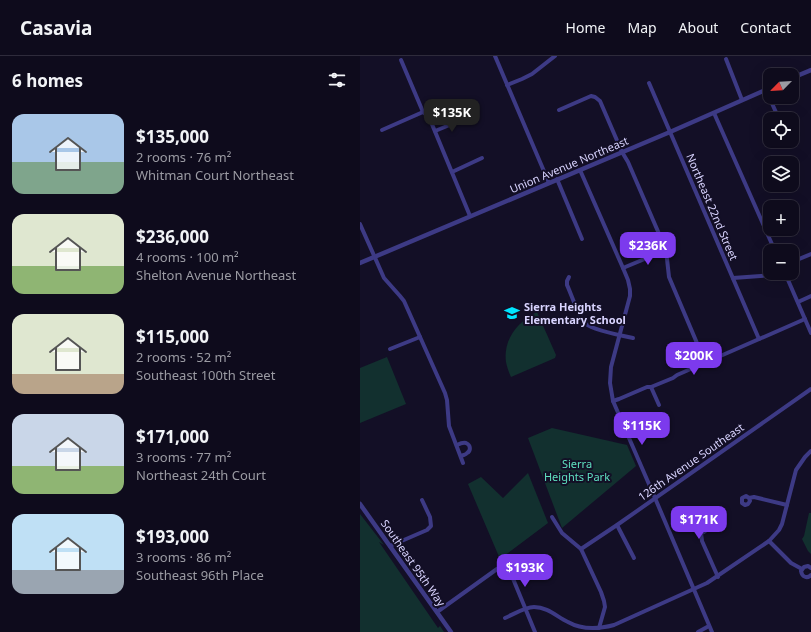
<!DOCTYPE html>
<html lang="en">
<head>
<meta charset="utf-8">
<style>
	body { margin:0; font-family:"Noto Sans",sans-serif; background:#171425; color:#f1f3f6; height:100vh; display:flex; flex-direction:column; font-size:15px; white-space:nowrap }
	* { box-sizing:border-box; margin:0 }
	p { font-size:13px; color:#9b9ba3 }
	.icon { flex:none; width:22px; height:22px; fill:none; stroke:currentColor; stroke-width:2; stroke-linecap:round; stroke-linejoin:round }
	.map { position:relative; flex:1; overflow:hidden }
	.details { display:flex; flex-direction:column; background:#0e0b1c; width:360px }
	.details>* { flex:none }
	.needle { width:26px; rotate:246deg }
	.fabs { position:absolute; left:403px; top:12px; display:grid; gap:8px }
	.fabs a { display:grid; place-items:center; width:36px; height:36px; border-radius:8px; background:#0e0b1c; box-shadow:0 4px 16px #0002,0 0 0 1px #2e2b3b; font-size:20px }
	.price { position:absolute; translate:-50% -34px; padding:0 9px; border-radius:8px; background:#7c3aed; color:#fff; font-size:13px; line-height:26px; filter:drop-shadow(0 1px 2px #0008) }
	.price::after { content:''; position:absolute; left:50%; top:24px; width:12px; height:9px; margin-left:-6px; background:inherit; clip-path:polygon(0 0,100% 0,50% 100%) }
	.price.current { background:#222; color:#fff }
	ul { padding:0; list-style:none }
	li { display:flex; align-items:center; gap:12px; height:100px; padding:0 12px }
	li span { display:grid; place-items:center; flex:none; width:112px; height:80px; border-radius:12px; color:#555 }
	li>.icon { margin-inline-start:auto }
	span .icon { width:48px; height:48px; fill:#fffc; stroke-width:1 }
	li b { font-size:17px }
	h2 { display:flex; justify-content:space-between; align-items:center; height:48px; padding:0 12px; font-size:17px }
	header { display:flex; align-items:center; gap:24px; box-sizing:border-box; height:56px; padding:0 20px; background:#0e0b1c; border-bottom:1px solid #2e2b3b }
	header strong { font-size:19px }
	nav { display:flex; gap:22px; margin-inline-start:auto; font-size:14px }
	main { display:flex; flex:1; min-height:0 }
	.map>svg:first-child { display:block }
	.green { fill:#12302f }
	.lines { fill:none; stroke-linecap:round; stroke-linejoin:round }
	.minor { stroke:#3d3a85; stroke-width:4 }
	.tertiary { stroke:#3d3a85; stroke-width:4.5 }
	.labels { text-anchor:middle; stroke-width:4; stroke-linejoin:round; paint-order:stroke }
	.street-label { font-size:11px; fill:#d9d4ff; stroke:#130f26 }
	.poi-label { font-size:11px; font-weight:bold; fill:#d9d4ff; stroke:#130f26; text-anchor:start }
	.park-label { font-size:11px; fill:#5fe0c0; stroke:#130f26 }
</style>
</head>
<body>
<header>
<strong>Casavia</strong>
<nav><a>Home</a><a>Map</a><a>About</a><a>Contact</a></nav>
</header>
<main>
<section class="details">
<h2>6 homes<svg class="icon" aria-label="filters" viewBox="0 0 24 24"><path d="M4 7h16M4 17h16"/><circle cx="9" cy="7" r="2"/><circle cx="15" cy="17" r="2"/></svg></h2>
<ul>
<li><span style="background:linear-gradient(#a9c7e8 60%,#7fa58c 0)"><svg class="icon" aria-label="home" viewBox="0 0 24 24"><path d="M3 11l9-7 9 7M6 9v11h12V9"/></svg></span><div><b>$135,000</b><p>2 rooms · 76 m²</p><p>Whitman Court Northeast</p></div></li>
<li><span style="background:linear-gradient(#dfe7d0 65%,#8fb573 0)"><svg class="icon" aria-label="home" viewBox="0 0 24 24"><path d="M3 11l9-7 9 7M6 9v11h12V9"/></svg></span><div><b>$236,000</b><p>4 rooms · 100 m²</p><p>Shelton Avenue Northeast</p></div></li>
<li><span style="background:linear-gradient(#dfe7d0 75%,#b9a48a 0)"><svg class="icon" aria-label="home" viewBox="0 0 24 24"><path d="M3 11l9-7 9 7M6 9v11h12V9"/></svg></span><div><b>$115,000</b><p>2 rooms · 52 m²</p><p>Southeast 100th Street</p></div></li>
<li><span style="background:linear-gradient(#c9d6e8 65%,#8fb573 0)"><svg class="icon" aria-label="home" viewBox="0 0 24 24"><path d="M3 11l9-7 9 7M6 9v11h12V9"/></svg></span><div><b>$171,000</b><p>3 rooms · 77 m²</p><p>Northeast 24th Court</p></div></li>
<li><span style="background:linear-gradient(#bfe0f5 70%,#9aa5b1 0)"><svg class="icon" aria-label="home" viewBox="0 0 24 24"><path d="M3 11l9-7 9 7M6 9v11h12V9"/></svg></span><div><b>$193,000</b><p>3 rooms · 86 m²</p><p>Southeast 96th Place</p></div></li>
</ul>
</section>
<div class="map">
<svg width="451" height="576" viewBox="0 0 451 576">
	<rect width="100%" height="100%" fill="#130f26"/>
	<g class="green">
		<path d="M177 256 196 299 195 302 151 321C149 317 147 311 146 306 143 284 157 266 177 256Z"/>
		<polygon points="27,301 46,348 0,367 0,312"/>
		<polygon points="192,372 267,389 276,410 202,472 168,382"/>
		<polygon points="168,417 188,467 140,503 108,428 121,421 143,442"/>
		<polygon points="449,457 451,457 451,498 448,495 442,483 444,480"/>
		<polygon points="0,458 24,489 19,486 78,572 80,570 84,576 0,576"/>
	</g>
	<g class="lines">
		<g class="minor">
			<polyline points="135,0 189,127"/>
			<polyline points="366,3 382,44"/>
			<polyline points="41,4 63,56 69,61 110,160"/>
			<polyline points="289,27 399,283"/>
			<polyline points="147,29 162,23 172,18 195,0"/>
			<polyline points="406,34 419,63"/>
			<polyline points="199,54 231,40 235,41 240,45 262,96 268,106 306,194 309,221 345,306"/>
			<polyline points="354,57 415,195"/>
			<polyline points="22,74 63,56"/>
			<polyline points="75,75 104,63"/>
			<polyline points="428,85 429,88"/>
			<polyline points="220,114 263,212 268,224 270,233 270,240 251,311 250,327 253,345 295,442 352,576"/>
			<polyline points="92,116 122,102"/>
			<polyline points="197,123 222,183"/>
			<polyline points="0,168 24,222 40,240 44,245 85,337 87,344 89,370 103,407"/>
			<polyline points="432,206 451,198"/>
			<polyline points="263,212 306,194"/>
			<polyline points="425,217 451,277"/>
			<path d="M209 221 207 225V229C211 237 219 263 226 268 233 274 263 280 273 282"/>
			<polyline points="373,222 426,218"/>
			<polyline points="438,246 451,240"/>
			<polyline points="30,293 60,281"/>
			<polyline points="291,331 299,349"/>
			<polyline points="253,345 259,343 287,331 291,331 313,322 317,319 445,263"/>
			<path d="M97 389C99 388 103 386 106 387 111 389 111 395 107 397 107 398 101 400 101 400"/>
			<polyline points="389,442 390,445 388,448 385,449 382,447 382,442 386,440 389,442 394,441 427,449"/>
			<polyline points="192,461 202,477 221,493 241,536 244,545 245,551 239,572"/>
			<circle cx="342" cy="472" r="4.5"/>
			<polyline points="257,469 274,502"/>
			<polyline points="341,477 342,485 358,521"/>
			<polyline points="409,485 431,507 442,513"/>
			<polyline points="30,490 67,474 71,470 70,461 62,444"/>
			<polyline points="221,493 257,469 451,333"/>
			<path d="M451 512 448 510 444 511 441 515C442 521 447 523 451 519"/>
			<polyline points="77,556 137,513 143,510 147,511 149,513 175,576"/>
			<path d="M145 562C154 558 165 551 174 551 188 551 197 561 208 566 222 574 239 573 254 569L347 527 409 485 419 474 422 468 436 414 445 401 451 395"/>
			<polyline points="338,576 349,570"/>
		</g>
		<g class="tertiary">
			<polyline points="432,22 451,14"/>
			<polyline points="0,207 310,76 410,32"/>
			<polyline points="0,448 91,576"/>
		</g>
	</g>
	<defs>
		<g id="school-bare" transform="scale(1.2)"><path d="M0-5L7-2L0 1L-7-2ZM-4 1L0 2.5L4 1V4Q0 6-4 4Z" fill="#00e5ff" stroke="#130f26" stroke-width="2.5" paint-order="stroke"/></g>
	</defs>
	<g fill-rule="evenodd">
		<use href="#school-bare" x="152" y="257"/>
	</g>
	<g class="labels">
		<g class="street-label">
			<text transform="translate(209 109) rotate(-23)" y="4">Union Avenue Northeast</text>
			<text transform="translate(352 151) rotate(67)" y="4">Northeast 22nd Street</text>
			<text transform="translate(331 406) rotate(-35)" y="4">126th Avenue Southeast</text>
			<text transform="translate(53 507) rotate(55)" y="4">Southeast 95th Way</text>
		</g>
		<g class="poi-label">
			<text x="164" y="255">Sierra Heights<tspan x="164" dy="13">Elementary School</tspan></text>
		</g>
		<g class="park-label">
			<text x="217" y="412">Sierra<tspan x="217" dy="13">Heights Park</tspan></text>
		</g>
	</g>
</svg>
<div class="fabs">
<a><svg class="needle" viewBox="-14 -14 28 28"><path d="M0-13l5 13h-10z" fill="#e53935"/><path d="M0 13l5-13h-10z" fill="#9b9ba3"/></svg></a>
<a><svg class="icon" aria-label="locate" viewBox="0 0 24 24"><circle cx="12" cy="12" r="6"/><path d="M12 2v4M12 18v4M2 12h4M18 12h4"/></svg></a>
<a><svg class="icon" aria-label="layers" viewBox="0 0 24 24"><path d="M12 4l9 5-9 5-9-5zM3 14l9 5 9-5"/></svg></a>
<a>+</a>
<a>−</a>
</div>
<b class="price current" style="left:92px;top:77px">$135K</b>
<b class="price" style="left:288px;top:210px">$236K</b>
<b class="price" style="left:334px;top:320px">$200K</b>
<b class="price" style="left:282px;top:390px">$115K</b>
<b class="price" style="left:339px;top:484px">$171K</b>
<b class="price" style="left:165px;top:532px">$193K</b>
</div>
</main>
</body>
</html>
